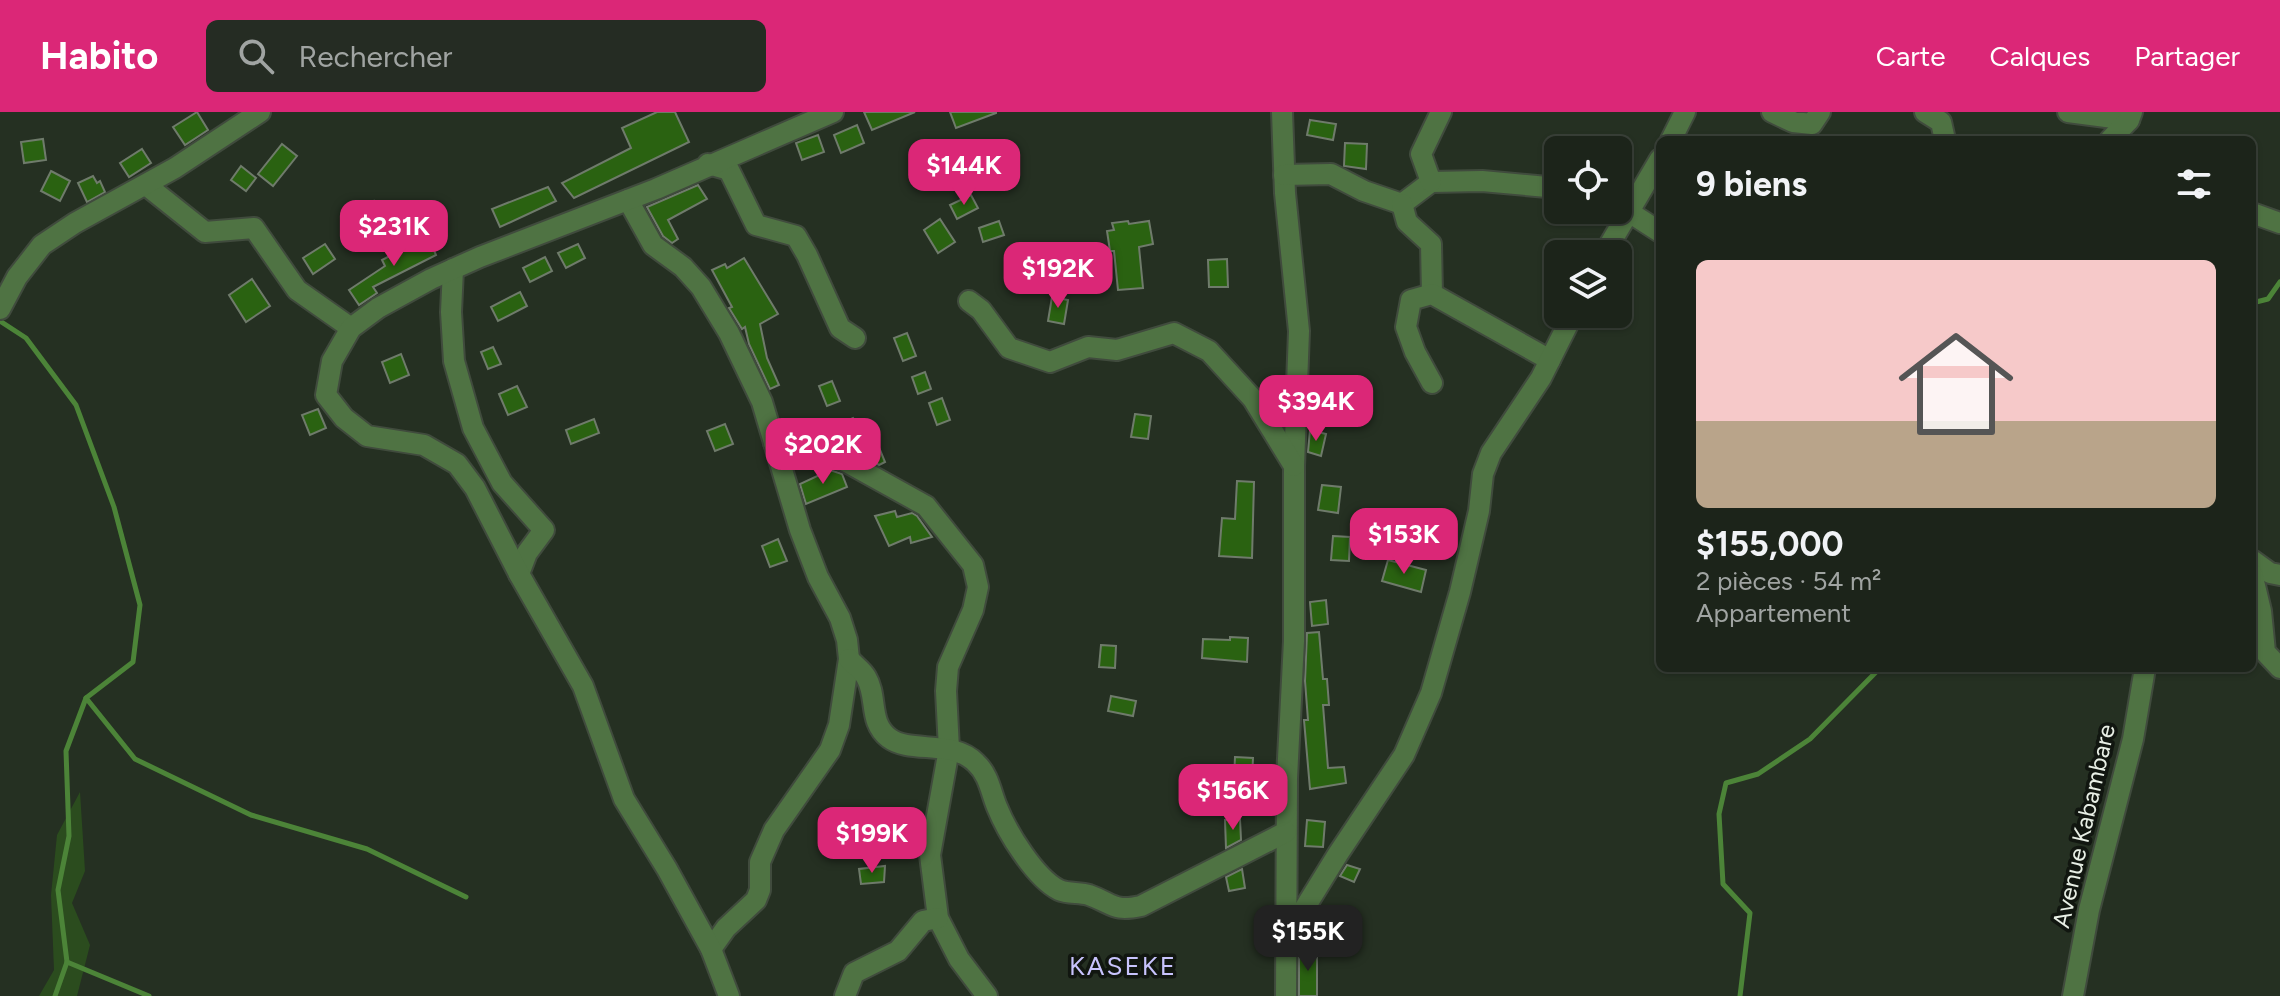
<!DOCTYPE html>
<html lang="fr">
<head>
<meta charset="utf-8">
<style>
	body { margin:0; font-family:Figtree,sans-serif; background:#252c23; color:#f1f3f6; height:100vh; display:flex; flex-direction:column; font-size:30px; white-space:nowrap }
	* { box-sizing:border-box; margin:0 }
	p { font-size:26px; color:#a0a4a2 }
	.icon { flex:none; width:44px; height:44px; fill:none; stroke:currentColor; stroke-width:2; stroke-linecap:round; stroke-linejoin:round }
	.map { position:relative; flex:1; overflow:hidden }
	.sheet { position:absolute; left:1656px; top:24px; width:600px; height:536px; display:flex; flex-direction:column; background:#1c241a; border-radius:12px; box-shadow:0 2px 6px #0004,0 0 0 2px #3a4139 }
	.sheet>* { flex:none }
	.fabs { position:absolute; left:1544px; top:24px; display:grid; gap:16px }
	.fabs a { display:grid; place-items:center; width:88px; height:88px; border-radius:12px; background:#1c241a; box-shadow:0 2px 6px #0004,0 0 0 2px #3a4139; font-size:40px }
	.price { position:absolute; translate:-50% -68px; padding:0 18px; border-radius:16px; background:#db2777; color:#fff; font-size:26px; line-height:52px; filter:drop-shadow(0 2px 4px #0008) }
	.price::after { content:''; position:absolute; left:50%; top:48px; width:24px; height:18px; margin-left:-12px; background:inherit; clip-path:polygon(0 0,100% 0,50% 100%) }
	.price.on { background:#222; color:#fff }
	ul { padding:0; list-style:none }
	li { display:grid; align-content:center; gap:16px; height:424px; padding:0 40px }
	li span { display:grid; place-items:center; height:248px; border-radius:12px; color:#555 }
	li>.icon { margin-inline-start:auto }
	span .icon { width:144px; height:144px; fill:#fffc; stroke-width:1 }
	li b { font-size:34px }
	h2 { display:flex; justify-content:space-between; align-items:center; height:96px; padding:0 40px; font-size:34px }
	header { display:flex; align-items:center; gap:48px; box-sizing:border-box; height:112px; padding:0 40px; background:#db2777; color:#fff }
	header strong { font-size:38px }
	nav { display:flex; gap:44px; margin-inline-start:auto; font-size:28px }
	.search { width:560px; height:72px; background:#252c23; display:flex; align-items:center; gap:20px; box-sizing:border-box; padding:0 28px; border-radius:12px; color:#a0a4a2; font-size:30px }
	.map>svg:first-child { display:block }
	.green { fill:#2b4c1e }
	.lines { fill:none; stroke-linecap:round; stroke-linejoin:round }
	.stream { stroke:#4c8438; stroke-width:5 }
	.building { fill:#2a6211; stroke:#6f7b6b; stroke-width:2 }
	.minor-casing { stroke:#404b3d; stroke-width:24 }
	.minor { stroke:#4f7343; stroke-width:20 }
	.labels { text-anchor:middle; stroke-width:7; stroke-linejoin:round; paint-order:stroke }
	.street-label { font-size:24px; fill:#e8efe5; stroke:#111610 }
	.neighbourhood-label { font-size:26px; letter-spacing:2px; fill:#c8c3fd; stroke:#111610 }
</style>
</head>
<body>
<header>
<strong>Habito</strong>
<div class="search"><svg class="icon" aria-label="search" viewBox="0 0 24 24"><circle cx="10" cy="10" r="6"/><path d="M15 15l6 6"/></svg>Rechercher</div>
<nav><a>Carte</a><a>Calques</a><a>Partager</a></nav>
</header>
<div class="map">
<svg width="2280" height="884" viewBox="0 0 2280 884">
	<rect width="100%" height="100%" fill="#253022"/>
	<polygon class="green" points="80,680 85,759 72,791 90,833 77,884 39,884 54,858 51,783 57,723"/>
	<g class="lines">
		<g class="stream">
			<polyline points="2252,191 2268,187 2280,170"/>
			<polyline points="0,209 26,226 76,293 114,395 140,493 133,550 86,586 66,639 69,724 58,778 67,850 55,884"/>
			<polyline points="86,586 135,647 251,703 367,737 466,785"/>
			<polyline points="67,850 149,884"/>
			<polyline points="1740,884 1750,801 1723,772 1719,702 1726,671 1758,662 1810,627 1880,556"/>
		</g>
	</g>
	<g class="building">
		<polygon points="197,0 208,18 185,33 173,15"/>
		<polygon points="657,0 675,0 689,30 574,86 562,71 631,36 622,16"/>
		<polygon points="864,0 915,0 872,18"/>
		<polygon points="950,0 996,0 996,1 956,16"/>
		<polygon points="1310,8 1336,12 1333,28 1307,23"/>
		<polygon points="857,13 864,31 841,41 834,23"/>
		<polygon points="818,23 824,40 802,48 796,31"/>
		<polygon points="43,27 46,48 24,51 21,30"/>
		<polygon points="1345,31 1367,32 1366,57 1344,54"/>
		<polygon points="282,32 297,44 273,74 258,62"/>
		<polygon points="142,37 151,51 129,65 120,51"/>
		<polygon points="241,54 256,66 246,79 231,68"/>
		<polygon points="51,59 70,69 60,89 41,79"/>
		<polygon points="93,64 97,71 100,69 105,80 87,90 78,71"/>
		<polygon points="698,73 707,87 668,108 678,127 672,131 663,124 647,95"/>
		<polygon points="548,75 556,89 500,115 492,97"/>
		<polygon points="971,83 978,96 957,107 950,93"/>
		<polygon points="374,89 383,103 366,115 356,101"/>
		<polygon points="940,107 955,130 938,141 924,118"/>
		<polygon points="999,109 1004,123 983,130 979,116"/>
		<polygon points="1128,109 1129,112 1149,109 1153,132 1139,135 1143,176 1118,178 1114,139 1110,139 1107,119 1114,118 1112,111"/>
		<polygon points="428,124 436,143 373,175 377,181 359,193 349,178 385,154 382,148"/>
		<polygon points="325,132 335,147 313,162 303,146"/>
		<polygon points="578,132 585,146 566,156 558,141"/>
		<polygon points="545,145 552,159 530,170 523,156"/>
		<polygon points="744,146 778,202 760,212 767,246 779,273 770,277 749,232 745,215 742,217 729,196 732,195 712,158 725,152 727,156"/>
		<polygon points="1227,147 1228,175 1209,175 1208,148"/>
		<polygon points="252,167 270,194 246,210 229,183"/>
		<polygon points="520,180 527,194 498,209 491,195"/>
		<polygon points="1052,185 1068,188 1064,212 1048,209"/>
		<polygon points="907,221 916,244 903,249 894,226"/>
		<polygon points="493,235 501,252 488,257 481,240"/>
		<polygon points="401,242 409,263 390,271 382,250"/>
		<polygon points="925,260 931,277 918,282 912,265"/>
		<polygon points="832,269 840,289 827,294 819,274"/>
		<polygon points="517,274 527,295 508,303 499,282"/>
		<polygon points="942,286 950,308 937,313 929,291"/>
		<polygon points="318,297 326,316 310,323 302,303"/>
		<polygon points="1135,302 1151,304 1148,327 1131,325"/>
		<polygon points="853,306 857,316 869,311 885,350 879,353 868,347 857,321 845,326 839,312"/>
		<polygon points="594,307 599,321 571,332 566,318"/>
		<polygon points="725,312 733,332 715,339 707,319"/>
		<polygon points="1310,318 1326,322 1321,344 1308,340"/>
		<polygon points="830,358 842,362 847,375 806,392 800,372"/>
		<polygon points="1237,369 1254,370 1252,446 1219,444 1222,406 1235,407"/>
		<polygon points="1322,373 1341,375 1338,401 1318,398"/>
		<polygon points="895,399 897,405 912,401 917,404 932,425 911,431 910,425 889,434 875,404"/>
		<polygon points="1333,424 1350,425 1349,449 1331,448"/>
		<polygon points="778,427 787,449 770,455 762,434"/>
		<polygon points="1388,448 1426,458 1421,480 1382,469"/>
		<polygon points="1326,488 1328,512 1312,514 1310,490"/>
		<polygon points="1319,520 1323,567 1327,567 1329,593 1323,593 1328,656 1344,655 1346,671 1310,677 1304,608 1308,608 1305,569 1307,521"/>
		<polygon points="1230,525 1248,526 1247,550 1202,546 1203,527 1230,528"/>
		<polygon points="1101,533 1116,534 1115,556 1099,555"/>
		<polygon points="1111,584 1136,589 1133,604 1108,599"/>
		<polygon points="1235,645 1253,646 1252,668 1234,668"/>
		<polygon points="1240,707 1241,728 1226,736 1225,708"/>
		<polygon points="1307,708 1325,710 1323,735 1305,734"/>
		<polygon points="1347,753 1360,757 1354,770 1340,764"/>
		<polygon points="885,754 884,770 861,772 859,757"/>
		<polygon points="1242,757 1245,776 1229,779 1226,765"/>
		<rect x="1299" y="838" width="18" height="46"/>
	</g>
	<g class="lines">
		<g class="minor-casing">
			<g id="minor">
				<polyline points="1282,0 1285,81 1299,219 1294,354 1294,529 1287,666 1286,884"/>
				<polyline points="1772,0 1793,10 1812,12 1820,0"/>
				<polyline points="1925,0 1941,10 1945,28"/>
				<polyline points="2068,0 2129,8"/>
				<polyline points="1671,28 1685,0"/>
				<polyline points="2110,28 2129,8 2132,0"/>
				<polyline points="708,52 729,58 756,113 796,124 807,143 840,216 855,226"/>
				<polyline points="1284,63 1331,62 1364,79 1402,92 1431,70 1482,69 1558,76"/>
				<polyline points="1431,70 1421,42 1441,0"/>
				<polyline points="146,73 205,120 254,116 297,178 351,216"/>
				<polyline points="628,88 653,133 683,155 701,175 729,221 762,290 800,418 818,465 840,506 847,528 849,547 839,613 830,638 774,718 760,750 760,778 756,788 726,816 711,837"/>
				<polyline points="1402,92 1407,110 1431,132 1432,182"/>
				<polyline points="1618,93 1660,120"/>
				<polyline points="2252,101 2280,111"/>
				<polyline points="1604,142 1660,47"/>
				<polyline points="453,157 451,200 454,249 473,316 502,371 544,418 527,441 519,462"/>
				<polyline points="969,189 981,198 1009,236 1050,250 1088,235 1117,238 1174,221 1209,239 1253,287 1294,354"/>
				<polyline points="0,197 17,165 42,133 75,111 175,56 260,0"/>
				<polyline points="1432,271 1415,240 1406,215 1411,188 1432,182 1550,248"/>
				<polyline points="774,331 843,348 926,394 973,453 978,475 973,498 948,555 946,579 949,637 930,743 938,806 959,847 987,884"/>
				<polyline points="2252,448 2270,461 2280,463"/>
				<polyline points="2252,461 2261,499 2265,540 2280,556"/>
				<path d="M849 547C854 553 862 558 866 565 878 585 868 610 889 626 910 642 953 627 976 651 989 663 991 681 997 695 1007 720 1035 766 1059 778 1068 782 1080 780 1089 783 1114 792 1113 800 1141 794L1286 720"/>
				<polyline points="1285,828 1338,742 1404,643 1431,581 1460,480 1479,399 1483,362 1491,341 1541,266 1573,202"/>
				<polyline points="729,884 711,837 667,757 624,687 583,574 519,462 475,376 457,352 424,333 367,324 344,306 326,283 332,249 351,216 378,196 431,167 480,145 656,77 833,0"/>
				<polyline points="845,884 854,861 898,839 923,809 938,806"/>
				<polyline points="2073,884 2089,798 2133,627 2145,556"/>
			</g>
		</g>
		<use href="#minor" class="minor"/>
	</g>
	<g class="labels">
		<g class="street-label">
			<text transform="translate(2084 714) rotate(-77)" y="8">Avenue Kabambare</text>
		</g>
		<g class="neighbourhood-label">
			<text x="1123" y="863">KASEKE</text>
		</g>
	</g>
</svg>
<div class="fabs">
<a><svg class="icon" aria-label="locate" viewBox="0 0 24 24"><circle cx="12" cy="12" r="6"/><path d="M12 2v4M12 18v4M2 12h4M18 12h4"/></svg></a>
<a><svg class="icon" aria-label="layers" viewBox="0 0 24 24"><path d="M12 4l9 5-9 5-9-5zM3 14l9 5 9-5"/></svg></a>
</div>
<b class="price" style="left:964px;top:95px">$144K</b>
<b class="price" style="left:394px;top:156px">$231K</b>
<b class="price" style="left:1058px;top:198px">$192K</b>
<b class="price" style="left:1316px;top:331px">$394K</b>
<b class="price" style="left:823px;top:374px">$202K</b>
<b class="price" style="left:1404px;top:464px">$153K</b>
<b class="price" style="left:1233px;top:720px">$156K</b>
<b class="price" style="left:872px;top:763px">$199K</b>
<b class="price on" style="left:1308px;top:861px">$155K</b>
<section class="sheet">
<h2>9 biens<svg class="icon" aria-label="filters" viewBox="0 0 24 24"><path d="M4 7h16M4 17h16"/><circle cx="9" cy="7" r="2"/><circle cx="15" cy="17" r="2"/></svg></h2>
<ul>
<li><span style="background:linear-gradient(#f6c9c9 65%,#b9a48a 0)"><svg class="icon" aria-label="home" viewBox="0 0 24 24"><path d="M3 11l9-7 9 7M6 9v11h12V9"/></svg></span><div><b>$155,000</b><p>2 pièces · 54 m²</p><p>Appartement</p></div></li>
</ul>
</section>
</div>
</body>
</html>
